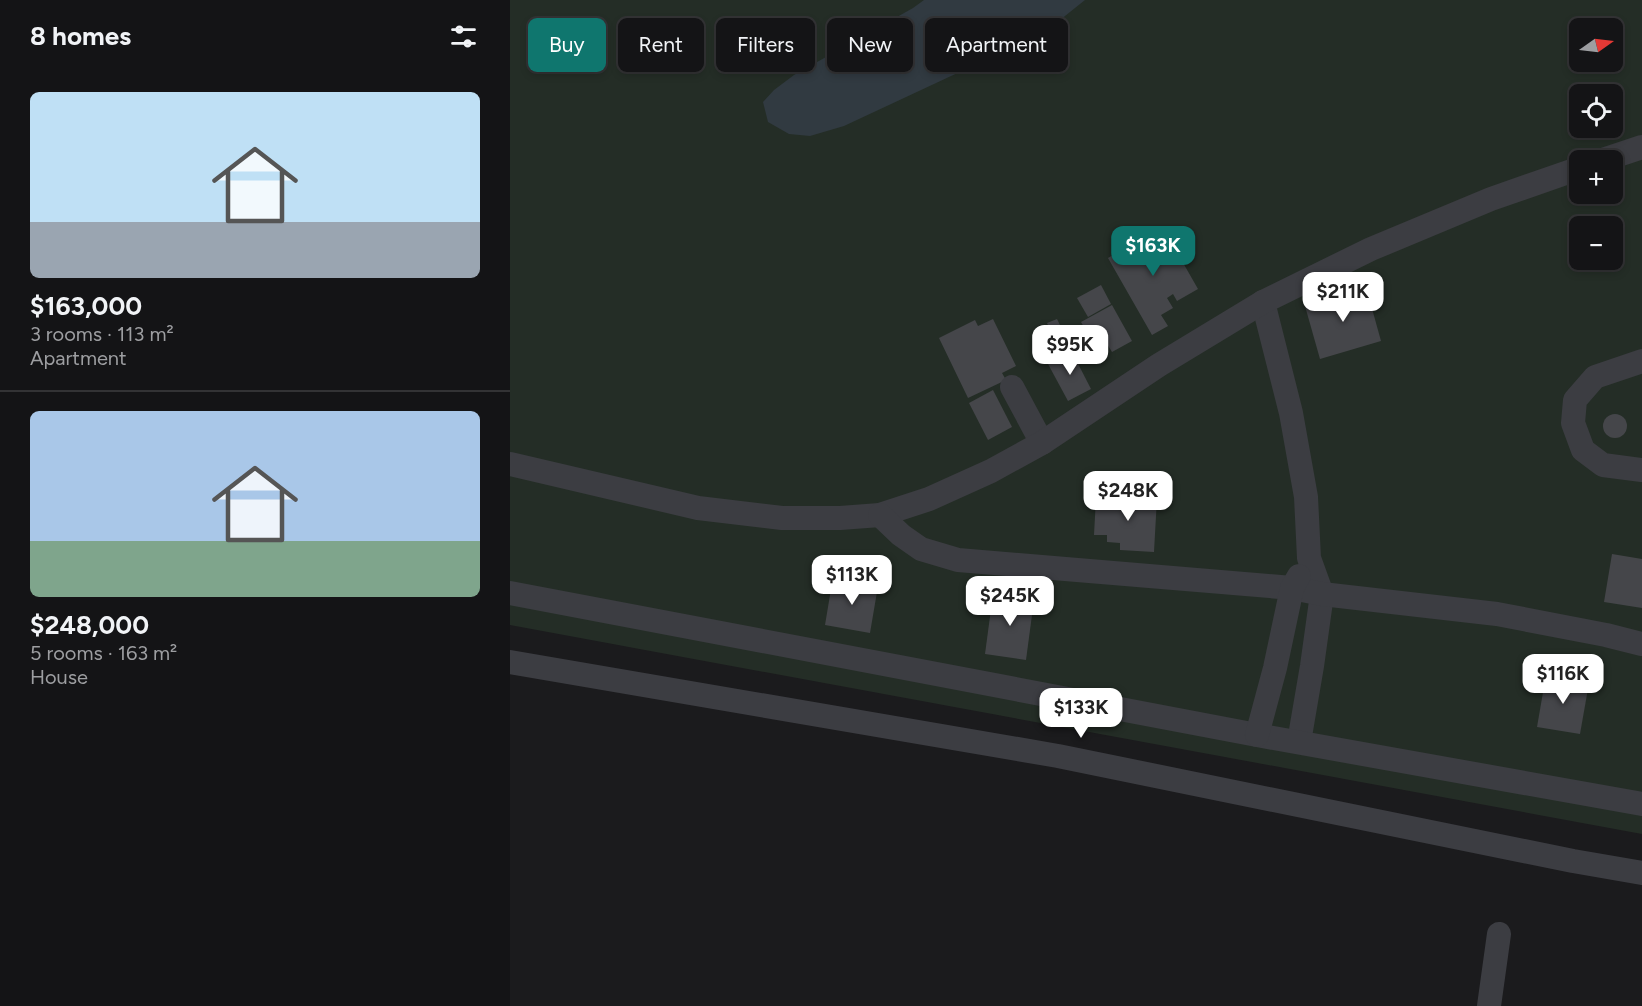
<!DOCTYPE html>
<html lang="en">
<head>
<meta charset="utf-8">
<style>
	body { margin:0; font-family:Figtree,sans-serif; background:#1d1d1f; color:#f1f3f6; height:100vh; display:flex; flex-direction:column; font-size:22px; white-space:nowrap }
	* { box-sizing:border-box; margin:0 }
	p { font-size:20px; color:#9d9ea1 }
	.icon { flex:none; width:33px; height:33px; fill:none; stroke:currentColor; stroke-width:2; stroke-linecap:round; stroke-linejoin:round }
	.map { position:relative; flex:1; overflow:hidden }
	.side { display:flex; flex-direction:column; background:#141416; width:510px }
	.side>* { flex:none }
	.hud { position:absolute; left:18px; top:18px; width:570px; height:54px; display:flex; gap:12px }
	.needle { width:39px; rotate:76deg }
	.controls { position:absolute; left:1059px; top:18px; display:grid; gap:12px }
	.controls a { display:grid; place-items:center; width:54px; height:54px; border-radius:9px; background:#141416; box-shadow:0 3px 9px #0003,0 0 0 2px #333335; font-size:30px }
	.price { position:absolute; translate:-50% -51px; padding:0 14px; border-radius:12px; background:#fff; color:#222; font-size:20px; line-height:39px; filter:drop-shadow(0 2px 3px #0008) }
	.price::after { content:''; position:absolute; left:50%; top:36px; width:18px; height:14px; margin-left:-9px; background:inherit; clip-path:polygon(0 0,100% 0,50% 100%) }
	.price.active { background:#0f766e; color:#fff }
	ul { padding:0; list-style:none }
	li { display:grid; align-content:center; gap:12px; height:318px; padding:0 30px }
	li+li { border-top:2px solid #333335 }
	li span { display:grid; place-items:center; height:186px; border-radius:9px; color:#555 }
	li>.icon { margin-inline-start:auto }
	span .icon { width:108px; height:108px; fill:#fffc; stroke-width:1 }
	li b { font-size:26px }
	h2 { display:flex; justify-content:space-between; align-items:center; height:72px; padding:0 30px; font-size:26px }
	.tag { padding:0 21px; border-radius:9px; background:#141416; box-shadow:0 3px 9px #0003,0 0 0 2px #333335; font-size:21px; line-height:54px }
	.tag.active { background:#0f766e; color:#fff }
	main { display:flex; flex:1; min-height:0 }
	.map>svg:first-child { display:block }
	.green { fill:#242d26; fill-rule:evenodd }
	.water { fill:#313a41 }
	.building { fill:#45464a }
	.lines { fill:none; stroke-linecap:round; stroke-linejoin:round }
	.minor { stroke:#3c3d42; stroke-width:24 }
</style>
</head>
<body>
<main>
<section class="side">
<h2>8 homes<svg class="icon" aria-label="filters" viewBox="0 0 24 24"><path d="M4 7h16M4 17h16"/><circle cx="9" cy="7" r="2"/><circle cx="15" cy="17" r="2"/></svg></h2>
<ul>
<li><span style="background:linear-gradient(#bfe0f5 70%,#9aa5b1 0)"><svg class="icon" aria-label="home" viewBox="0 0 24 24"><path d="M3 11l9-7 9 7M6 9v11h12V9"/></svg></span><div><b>$163,000</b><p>3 rooms · 113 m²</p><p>Apartment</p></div></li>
<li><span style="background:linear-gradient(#a9c7e8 70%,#7fa58c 0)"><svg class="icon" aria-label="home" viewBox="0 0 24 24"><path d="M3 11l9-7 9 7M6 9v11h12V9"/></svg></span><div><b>$248,000</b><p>5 rooms · 163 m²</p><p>House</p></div></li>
</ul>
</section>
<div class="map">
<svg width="1132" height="1006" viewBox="0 0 1132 1006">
	<rect width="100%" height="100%" fill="#1b1b1d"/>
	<path class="green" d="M0 0H1132V834L0 625ZM1070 28H1102V62H1070ZM1070 94H1102V128H1070ZM1070 160H1102V194H1070ZM1070 226H1102V260H1070Z"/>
	<polygon class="water" points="414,0 575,0 535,32 334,126 300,136 279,134 258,122 253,102 264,90 284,75 403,8"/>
	<g class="building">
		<polygon points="652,226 688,289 667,301 663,294 657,298 663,308 651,315 658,326 642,335 598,258"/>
		<polygon points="591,285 601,304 578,317 567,298"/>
		<polygon points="856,287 871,341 810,359 795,306"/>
		<polygon points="602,305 622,341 602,352 594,339 584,345 571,322"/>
		<polygon points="483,319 506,366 492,373 496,380 458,398 429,338 465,320 468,326"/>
		<polygon points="547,319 554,333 544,338 537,323"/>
		<polygon points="562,352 581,389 558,401 538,364"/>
		<polygon points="483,390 502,427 478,440 459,403"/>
		<circle cx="1105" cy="426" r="12"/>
		<polygon points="618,497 647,498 644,552 610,550 610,543 597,542 597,535 584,535 586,498 618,500"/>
		<polygon points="1102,554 1132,559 1132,608 1094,602"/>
		<polygon points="338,581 368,586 360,633 315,625 322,583 337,585"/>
		<polygon points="483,594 524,600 516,660 475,654"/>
		<polygon points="1036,675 1079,683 1070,734 1027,727"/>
	</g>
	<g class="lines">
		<g class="minor">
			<polyline points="1093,160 1132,147"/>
			<polyline points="753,302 781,413 796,497 799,558 812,594 802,666 789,742"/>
			<polyline points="1132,361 1085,377 1065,400 1063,423 1073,450 1093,465 1132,470"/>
			<polyline points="502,387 532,443"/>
			<polyline points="0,464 188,508 272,518 330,518 370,515 419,499 481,471 532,443 649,365 753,302 861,249 981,199 1070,168"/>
			<polyline points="370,515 391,535 411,549 448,560 782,588 812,594 987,614 1096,635 1132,644"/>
			<polyline points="0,593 747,735 1132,804"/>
			<polyline points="0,662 548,756 1063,861 1132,873"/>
			<polyline points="747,735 765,668 782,588 789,576"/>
			<polyline points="979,1006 989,934"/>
		</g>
	</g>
</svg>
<div class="controls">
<a><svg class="needle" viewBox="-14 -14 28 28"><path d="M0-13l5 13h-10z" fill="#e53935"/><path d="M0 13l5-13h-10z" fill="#9d9ea1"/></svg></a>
<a><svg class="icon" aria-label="locate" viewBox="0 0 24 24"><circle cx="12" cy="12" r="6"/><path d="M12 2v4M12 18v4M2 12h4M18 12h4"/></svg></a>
<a>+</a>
<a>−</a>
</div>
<b class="price active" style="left:643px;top:277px">$163K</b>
<b class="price" style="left:833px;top:323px">$211K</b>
<b class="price" style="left:560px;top:376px">$95K</b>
<b class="price" style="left:618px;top:522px">$248K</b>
<b class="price" style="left:342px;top:606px">$113K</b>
<b class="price" style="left:500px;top:627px">$245K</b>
<b class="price" style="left:1053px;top:705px">$116K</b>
<b class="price" style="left:571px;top:739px">$133K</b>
<div class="hud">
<a class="tag active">Buy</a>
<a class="tag">Rent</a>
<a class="tag">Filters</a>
<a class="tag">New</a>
<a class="tag">Apartment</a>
</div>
</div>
</main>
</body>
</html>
